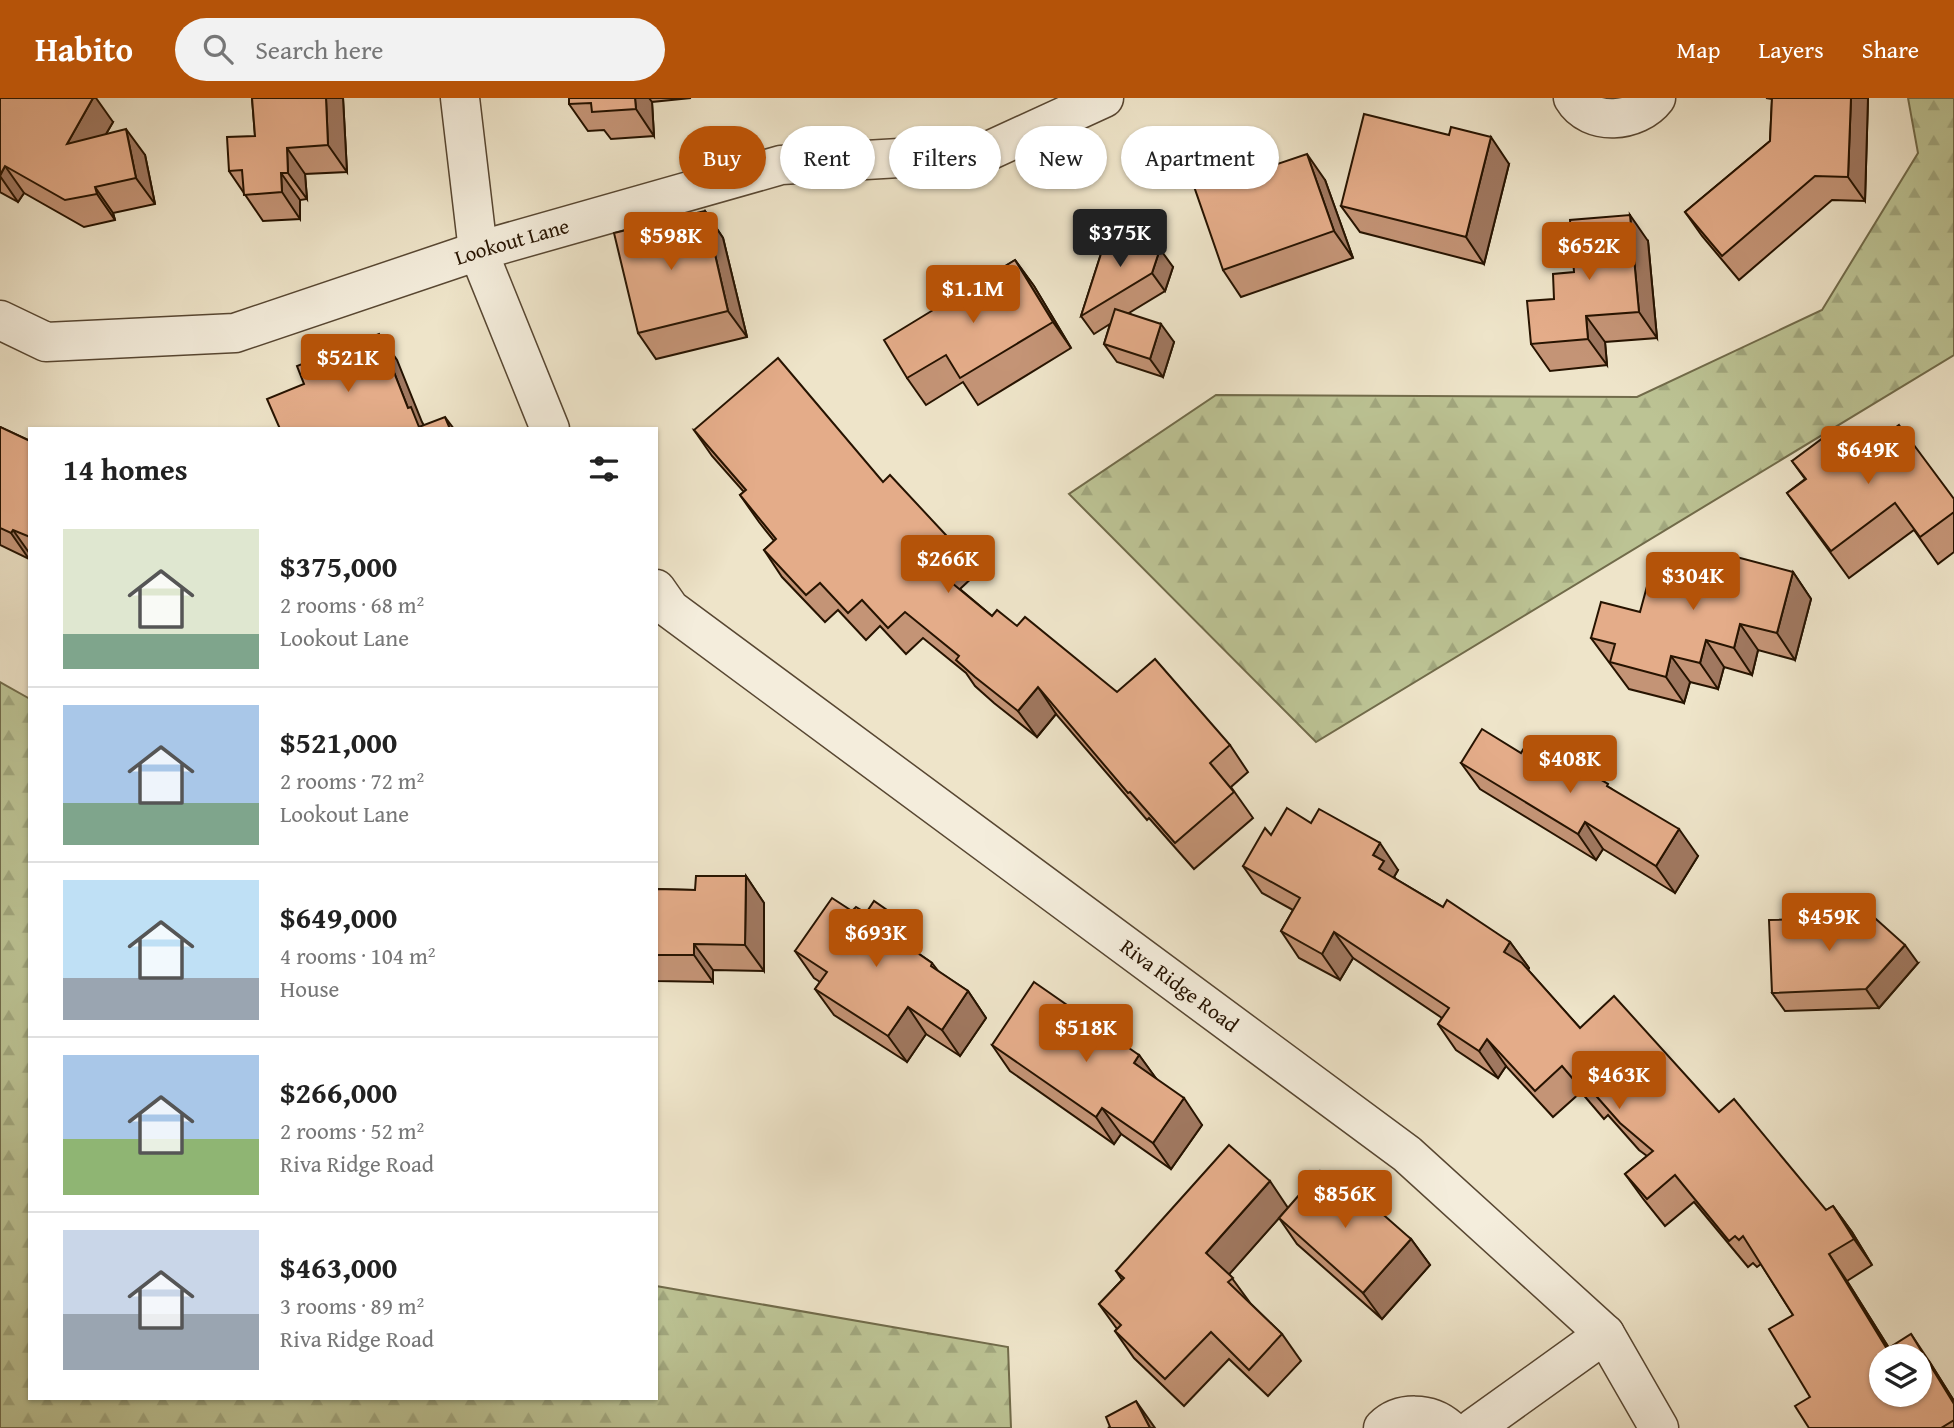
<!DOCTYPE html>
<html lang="en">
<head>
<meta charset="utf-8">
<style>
	body { margin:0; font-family:"Gentium Book Plus",serif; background:#f2f2f2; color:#222; height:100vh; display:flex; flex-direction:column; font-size:26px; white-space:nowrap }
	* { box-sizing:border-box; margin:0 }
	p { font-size:23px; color:#767676 }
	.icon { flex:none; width:38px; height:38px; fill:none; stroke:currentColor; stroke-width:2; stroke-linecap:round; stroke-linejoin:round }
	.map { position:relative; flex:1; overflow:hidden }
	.details { position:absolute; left:28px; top:329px; width:630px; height:973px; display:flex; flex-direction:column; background:#fff; border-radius:0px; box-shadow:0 2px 5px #0004 }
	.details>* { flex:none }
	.top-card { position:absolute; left:679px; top:28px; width:665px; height:63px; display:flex; gap:14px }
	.tools { position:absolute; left:1869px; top:1246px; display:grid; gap:14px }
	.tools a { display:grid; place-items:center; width:63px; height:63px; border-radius:50%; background:#fff; box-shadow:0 2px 5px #0004; font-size:35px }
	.price { position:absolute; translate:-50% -60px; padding:0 16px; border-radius:7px; background:#b45309; color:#fff; font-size:23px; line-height:46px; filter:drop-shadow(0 2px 4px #0008) }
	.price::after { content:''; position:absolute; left:50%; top:42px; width:21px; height:16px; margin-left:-10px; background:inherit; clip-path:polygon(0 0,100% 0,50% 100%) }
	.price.selected { background:#222; color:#fff }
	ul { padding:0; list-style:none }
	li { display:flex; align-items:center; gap:21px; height:175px; padding:0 35px }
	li+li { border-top:2px solid #e0e0e0 }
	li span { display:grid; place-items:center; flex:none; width:196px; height:140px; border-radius:0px; color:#555 }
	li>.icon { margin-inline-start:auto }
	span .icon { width:84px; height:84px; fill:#fffc; stroke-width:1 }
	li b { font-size:30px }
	h2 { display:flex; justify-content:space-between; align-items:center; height:84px; padding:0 35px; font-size:30px }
	.chip { padding:0 24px; border-radius:32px; background:#fff; box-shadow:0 2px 5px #0004; font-size:24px; line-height:63px }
	.chip.selected { background:#b45309; color:#fff }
	header { display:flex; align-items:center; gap:42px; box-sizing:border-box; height:98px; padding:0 35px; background:#b45309; color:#fff }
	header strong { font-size:33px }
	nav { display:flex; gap:38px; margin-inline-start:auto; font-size:24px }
	.search { width:490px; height:63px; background:#f2f2f2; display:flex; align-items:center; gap:18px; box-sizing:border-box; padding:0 24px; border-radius:38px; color:#767676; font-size:26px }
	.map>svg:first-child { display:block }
	.forest { fill:url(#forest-firs); stroke:#716b4a; stroke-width:2 }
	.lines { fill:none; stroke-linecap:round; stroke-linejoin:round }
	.street-casing { stroke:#584732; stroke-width:41 }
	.street { stroke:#f4eddc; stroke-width:38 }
	.wall { fill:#c49476; stroke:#261300; stroke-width:2 }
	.shaded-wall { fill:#a07860; stroke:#261300; stroke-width:2 }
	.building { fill:#e4ac89; stroke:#261300; stroke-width:2; fill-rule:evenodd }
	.labels { text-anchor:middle; stroke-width:7; stroke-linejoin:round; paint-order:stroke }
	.street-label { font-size:21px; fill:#261300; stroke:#f4eddc }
</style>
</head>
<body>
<header>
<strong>Habito</strong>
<div class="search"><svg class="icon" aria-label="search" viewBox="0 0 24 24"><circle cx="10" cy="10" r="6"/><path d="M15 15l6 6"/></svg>Search here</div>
<nav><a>Map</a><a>Layers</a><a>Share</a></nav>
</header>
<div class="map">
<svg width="1954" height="1330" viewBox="0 0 1954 1330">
	<defs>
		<pattern id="forest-firs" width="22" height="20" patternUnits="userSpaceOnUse" patternTransform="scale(1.75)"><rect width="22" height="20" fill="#bcc394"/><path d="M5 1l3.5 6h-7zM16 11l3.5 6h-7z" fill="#a1a77e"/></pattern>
	</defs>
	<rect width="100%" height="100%" fill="#eee4c9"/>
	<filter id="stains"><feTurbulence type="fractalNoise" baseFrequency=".00286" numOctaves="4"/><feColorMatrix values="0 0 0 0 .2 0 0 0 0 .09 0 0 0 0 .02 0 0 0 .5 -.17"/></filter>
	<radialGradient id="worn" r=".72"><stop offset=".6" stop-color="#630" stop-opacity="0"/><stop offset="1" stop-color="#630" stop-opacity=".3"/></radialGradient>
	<g class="forest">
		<polygon points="1908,0 1954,0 1954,257 1316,644 1069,396 1216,297 1637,299 1822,212 1918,55"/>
		<polygon points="0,584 30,601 30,1300 656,1300 656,1188 1008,1249 1011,1330 0,1330"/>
	</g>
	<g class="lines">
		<g class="street-casing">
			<g id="street">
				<polyline points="460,0 478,153 550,331"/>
				<path d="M1573 0C1590 29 1637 25 1656 0"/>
				<path id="s1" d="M0 222 46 244 235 235 478 153 781 67 984 55 1104 0"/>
				<path id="s2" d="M656 491 670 511 1407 1056 1605 1236 1659 1330"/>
				<path d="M1383 1330C1400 1313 1430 1314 1448 1330"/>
				<polyline points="1474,1330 1605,1236"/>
			</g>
		</g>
		<use href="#street" class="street"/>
	</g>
	<g class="wall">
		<polygon points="0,0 113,24 106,36 145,57 155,106 113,115 115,122 84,129 24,95 18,104 0,94"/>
		<polygon points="252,0 343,0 347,74 305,76 307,101 300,102 300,121 263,123 229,73 255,38"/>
		<polygon points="569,0 691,0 652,4 654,38 611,41 604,32 588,33 569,6"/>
		<polygon points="1766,0 1868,0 1865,103 1832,102 1739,182 1702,138 1685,114 1770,43 1772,1"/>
		<polygon points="1226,32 1245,58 1251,75 1325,82 1353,160 1241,199 1223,172"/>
		<polygon points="1509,66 1484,166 1360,134 1341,108"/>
		<polygon points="705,113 723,140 747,239 656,261 638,235"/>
		<polygon points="1108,134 1173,169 1165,193 1129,215 1174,244 1163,279 1117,264 1104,246 1110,226 1094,236 1081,218"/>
		<polygon points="1648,143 1657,240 1605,244 1607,267 1550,273 1531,246 1554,201 1574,174"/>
		<polygon points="1015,162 1034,188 1071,250 978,307 963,284 926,307 907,280 949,203"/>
		<polygon points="0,329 30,343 29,461 0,447"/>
		<polygon points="694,332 883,384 958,450 976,476 960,491 992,518 1017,528 1117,594 1230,647 1248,674 1231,689 1253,720 1194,771 1149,720 1147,722 1056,616 1037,639 994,605 975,588 966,575 923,540 906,556 880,528 866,542 838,512 825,524 782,479 764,452 774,443 759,424 740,397 744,394 712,358"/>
		<polygon points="1872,347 1954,401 1954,454 1938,466 1914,432 1849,480 1787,395 1805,381 1792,363 1837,350"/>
		<polygon points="1793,474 1811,501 1795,562 1758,552 1752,577 1724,569 1718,591 1690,584 1684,605 1629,591 1591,540 1640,514 1720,476"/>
		<polygon points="1521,655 1610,690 1698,758 1675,795 1603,751 1596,762 1480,691 1461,665"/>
		<polygon points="1311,725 1398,772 1394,779 1396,781 1443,809 1510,844 1529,870 1528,872 1580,930 1719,1014 1826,1112 1833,1108 1852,1134 1872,1167 1847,1183 1889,1250 1929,1263 1954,1303 1954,1330 1809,1330 1810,1299 1793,1217 1761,1166 1757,1169 1753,1165 1748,1169 1694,1104 1665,1128 1644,1102 1625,1076 1647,1058 1639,1052 1608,1017 1604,1021 1581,994 1553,1019 1506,968 1498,980 1456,952 1438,926 1442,920 1353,860 1340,882 1299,860 1281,833 1293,812 1262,795 1243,768 1271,737"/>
		<polygon points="746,778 764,805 764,873 713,872 713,884 656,883 656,791 695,792"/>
		<polygon points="852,813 900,821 919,848 915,853 932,865 939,874 968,893 986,920 960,958 926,936 907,964 834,917 815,891 820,884 814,880 795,853"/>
		<polygon points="1918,865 1879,910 1785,913 1772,895"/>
		<polygon points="992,947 1139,957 1157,982 1202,1027 1171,1071 1121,1036 1114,1046 1010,973"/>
		<polygon points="1331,1083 1411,1141 1430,1167 1382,1221 1297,1146 1279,1120 1229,1176 1251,1206 1282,1236 1301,1263 1268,1298 1229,1261 1184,1308 1134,1260 1115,1233 1117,1231 1099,1206 1122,1182 1116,1173 1288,1110"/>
	</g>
	<g class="shaded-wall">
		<polygon points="93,0 96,0 113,24 85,72 67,46"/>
		<polygon points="326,0 343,0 347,74 328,47"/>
		<polygon points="635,0 649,0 652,4 654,38 636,11"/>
		<polygon points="1851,0 1868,0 1865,103 1848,79"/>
		<polygon points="126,31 145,57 155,106 136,80"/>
		<polygon points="1226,32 1245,58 1261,105 1242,78"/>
		<polygon points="1491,39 1509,66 1484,166 1466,139"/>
		<polygon points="287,50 305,76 307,101 288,75"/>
		<polygon points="1307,56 1325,82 1353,160 1334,133"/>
		<polygon points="5,68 24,95 18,104 0,78"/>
		<polygon points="281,75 300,102 300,121 282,94"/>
		<polygon points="95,89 113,115 115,122 97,96"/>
		<polygon points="705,113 723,140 747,239 728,213"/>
		<polygon points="1630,117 1648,143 1657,240 1639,214"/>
		<polygon points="1160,151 1173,169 1165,193 1152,175"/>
		<polygon points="1015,162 1034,188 1071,250 1053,224"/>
		<polygon points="1586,218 1605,244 1607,267 1588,241"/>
		<polygon points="1161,226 1174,244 1163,279 1150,261"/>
		<polygon points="379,236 397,262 422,324 426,331 420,331 408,310"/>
		<polygon points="445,319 454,331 450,331"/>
		<polygon points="13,432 30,456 29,461 11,435"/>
		<polygon points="1793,474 1811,501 1795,562 1777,535"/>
		<polygon points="1740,526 1758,552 1752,577 1734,550"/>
		<polygon points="1706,542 1724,569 1718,591 1700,565"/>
		<polygon points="1671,558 1690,584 1684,605 1666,579"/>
		<polygon points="1038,589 1056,616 1037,639 1018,613"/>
		<polygon points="1585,724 1603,751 1596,762 1578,736"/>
		<polygon points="1679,731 1698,758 1675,795 1656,768"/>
		<polygon points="1380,745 1398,772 1394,779 1402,790 1379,771 1373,757"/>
		<polygon points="746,778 764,805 764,873 745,847"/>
		<polygon points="900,821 919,848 909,863 890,836"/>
		<polygon points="1334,834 1353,860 1340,882 1322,856"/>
		<polygon points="1510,844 1529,870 1523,880 1504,854"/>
		<polygon points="694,846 713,872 713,884 694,857"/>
		<polygon points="1905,847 1918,865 1879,910 1866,891"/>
		<polygon points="968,893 986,920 960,958 942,932"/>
		<polygon points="908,909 926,936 907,964 888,938"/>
		<polygon points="1487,941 1506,968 1498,980 1479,953"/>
		<polygon points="1139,957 1158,983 1134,965"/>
		<polygon points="1184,1000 1202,1027 1171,1071 1153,1045"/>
		<polygon points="1102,1010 1121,1036 1114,1046 1096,1019"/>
		<polygon points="1270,1083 1288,1110 1225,1181 1206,1155"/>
		<polygon points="1833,1108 1852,1134 1872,1167 1854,1141"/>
		<polygon points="1411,1141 1430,1167 1382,1221 1363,1195"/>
		<polygon points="1829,1156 1847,1183 1894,1258 1892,1258"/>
		<polygon points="1911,1236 1929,1263 1954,1303 1954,1306"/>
		<polygon points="1136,1303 1155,1330 1150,1330"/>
	</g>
	<g class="building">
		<polygon points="0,0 93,0 67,46 126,31 136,80 95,89 97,96 65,102 5,68 0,77"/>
		<polygon points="252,0 326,0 328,47 287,50 288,75 281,75 282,94 244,97 242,72 229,73 227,39 255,38"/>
		<polygon points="569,0 635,0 636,11 592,14 591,5 569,6"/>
		<polygon points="1772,0 1851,0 1848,79 1815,78 1722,158 1685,114 1770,43"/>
		<polygon points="1364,16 1449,37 1451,29 1491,39 1466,139 1341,108"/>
		<polygon points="1226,32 1242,78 1307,56 1334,133 1223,172 1180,48"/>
		<polygon points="705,113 728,213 638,235 614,135"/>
		<polygon points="1630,117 1639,214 1586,218 1588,241 1531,246 1527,203 1554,201 1553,176 1574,174 1570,122"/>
		<polygon points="1108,134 1160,151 1152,175 1081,218"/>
		<polygon points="1015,162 1053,224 960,280 946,257 907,280 884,242"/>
		<polygon points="1115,211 1161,226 1150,261 1104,246"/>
		<polygon points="379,236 408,310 411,309 419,329 445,319 450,331 280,331 267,301 304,286 297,268"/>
		<polygon points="778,260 883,384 890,377 958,450 935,471 992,518 997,512 1017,528 1025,519 1117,594 1155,561 1230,647 1210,665 1234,694 1175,745 1130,694 1128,695 1038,589 1018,613 975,579 956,562 959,558 905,514 888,530 862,502 848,515 820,485 806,497 764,452 776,441 740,397 746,392 694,332"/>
		<polygon points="1899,327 1954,401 1954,414 1920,439 1895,405 1831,453 1787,395 1806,381 1792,363 1827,337 1837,350 1860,332 1872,347"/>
		<polygon points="0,329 30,343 30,439 13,432 11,435 0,430"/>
		<polygon points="1725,456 1793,474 1777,535 1740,526 1734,550 1706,542 1700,565 1671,558 1666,579 1610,564 1615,546 1591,540 1601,504 1640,514 1655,459 1720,476"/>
		<polygon points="1482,631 1521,655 1530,640 1608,686 1607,688 1679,731 1656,768 1585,724 1578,736 1461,665"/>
		<path d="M1287 710 1311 725 1319 711 1380 745 1373 757 1384 763 1379 771 1443 809 1447 802 1510 844 1504 854 1522 865 1580 930 1614 898 1719 1014 1734 1001 1826 1112 1833 1108 1854 1141 1829 1156 1887 1251 1911 1236 1954 1306V1322L1941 1330H1809L1795 1308 1810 1299 1769 1231 1793 1217 1743 1138 1739 1142 1735 1138 1729 1143 1675 1077 1647 1101 1625 1076 1653 1053 1620 1025 1590 991 1585 995 1562 968 1535 993 1487 941 1479 953 1438 926 1449 910 1334 834 1322 856 1281 833 1300 800 1243 768 1265 730 1271 737ZM1881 1258H1920V1297H1881Z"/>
		<polygon points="696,778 746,778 745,847 694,846 694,857 656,857 656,791 695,792"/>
		<polygon points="832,800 852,813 856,809 866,815 874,803 900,821 890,836 932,865 931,868 968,893 942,932 908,909 888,938 815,891 827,874 795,853"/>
		<polygon points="1867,813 1905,847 1866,891 1772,895 1769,822 1861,819"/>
		<polygon points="1034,884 1139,957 1134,965 1184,1000 1153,1045 1102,1010 1096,1019 992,947"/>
		<polygon points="1229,1047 1270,1083 1206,1155 1233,1180 1228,1184 1282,1236 1249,1272 1211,1234 1165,1281 1115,1233 1121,1227 1099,1206 1124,1180 1116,1173"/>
		<polygon points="1320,1073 1331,1083 1337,1076 1411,1141 1363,1195 1279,1120"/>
		<polygon points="1136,1303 1150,1330 1108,1330 1110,1329 1106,1319"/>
	</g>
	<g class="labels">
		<g class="street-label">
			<text dy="7" stroke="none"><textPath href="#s1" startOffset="532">Lookout Lane</textPath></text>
			<text dy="7" stroke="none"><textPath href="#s2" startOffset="658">Riva Ridge Road</textPath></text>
		</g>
	</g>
	<rect width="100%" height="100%" filter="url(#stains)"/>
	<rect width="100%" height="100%" fill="url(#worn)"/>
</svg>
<div class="tools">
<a><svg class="icon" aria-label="layers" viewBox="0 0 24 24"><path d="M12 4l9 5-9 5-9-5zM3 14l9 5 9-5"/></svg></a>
</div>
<b class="price selected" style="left:1120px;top:171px">$375K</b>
<b class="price" style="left:671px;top:174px">$598K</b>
<b class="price" style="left:1589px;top:184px">$652K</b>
<b class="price" style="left:973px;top:227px">$1.1M</b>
<b class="price" style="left:348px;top:296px">$521K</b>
<b class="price" style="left:1868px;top:388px">$649K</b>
<b class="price" style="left:948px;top:497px">$266K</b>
<b class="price" style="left:1693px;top:514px">$304K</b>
<b class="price" style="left:1570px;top:697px">$408K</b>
<b class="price" style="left:1829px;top:855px">$459K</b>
<b class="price" style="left:876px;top:871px">$693K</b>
<b class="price" style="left:1086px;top:966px">$518K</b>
<b class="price" style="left:1619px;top:1013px">$463K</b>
<b class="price" style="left:1345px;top:1132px">$856K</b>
<div class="top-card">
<a class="chip selected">Buy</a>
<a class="chip">Rent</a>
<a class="chip">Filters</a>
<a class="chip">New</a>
<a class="chip">Apartment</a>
</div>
<section class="details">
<h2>14 homes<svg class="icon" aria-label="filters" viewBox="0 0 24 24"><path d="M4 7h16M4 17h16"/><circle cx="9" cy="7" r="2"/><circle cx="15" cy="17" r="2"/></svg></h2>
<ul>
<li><span style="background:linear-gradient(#dfe7d0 75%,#7fa58c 0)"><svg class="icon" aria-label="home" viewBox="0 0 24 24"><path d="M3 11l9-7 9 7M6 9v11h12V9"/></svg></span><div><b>$375,000</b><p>2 rooms · 68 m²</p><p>Lookout Lane</p></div></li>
<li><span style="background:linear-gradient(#a9c7e8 70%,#7fa58c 0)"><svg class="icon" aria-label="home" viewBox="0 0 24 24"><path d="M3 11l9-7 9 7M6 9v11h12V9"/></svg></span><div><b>$521,000</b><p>2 rooms · 72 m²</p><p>Lookout Lane</p></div></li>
<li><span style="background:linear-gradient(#bfe0f5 70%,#9aa5b1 0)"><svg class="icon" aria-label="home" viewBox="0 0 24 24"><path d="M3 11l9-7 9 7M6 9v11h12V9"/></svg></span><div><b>$649,000</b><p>4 rooms · 104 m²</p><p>House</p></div></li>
<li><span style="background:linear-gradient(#a9c7e8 60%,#8fb573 0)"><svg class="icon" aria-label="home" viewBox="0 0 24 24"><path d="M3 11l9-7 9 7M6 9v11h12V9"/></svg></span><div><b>$266,000</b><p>2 rooms · 52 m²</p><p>Riva Ridge Road</p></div></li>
<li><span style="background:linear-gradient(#c9d6e8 60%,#9aa5b1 0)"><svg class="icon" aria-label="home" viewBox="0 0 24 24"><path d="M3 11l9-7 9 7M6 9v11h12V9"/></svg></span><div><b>$463,000</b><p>3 rooms · 89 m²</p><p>Riva Ridge Road</p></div></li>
</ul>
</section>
</div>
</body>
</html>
